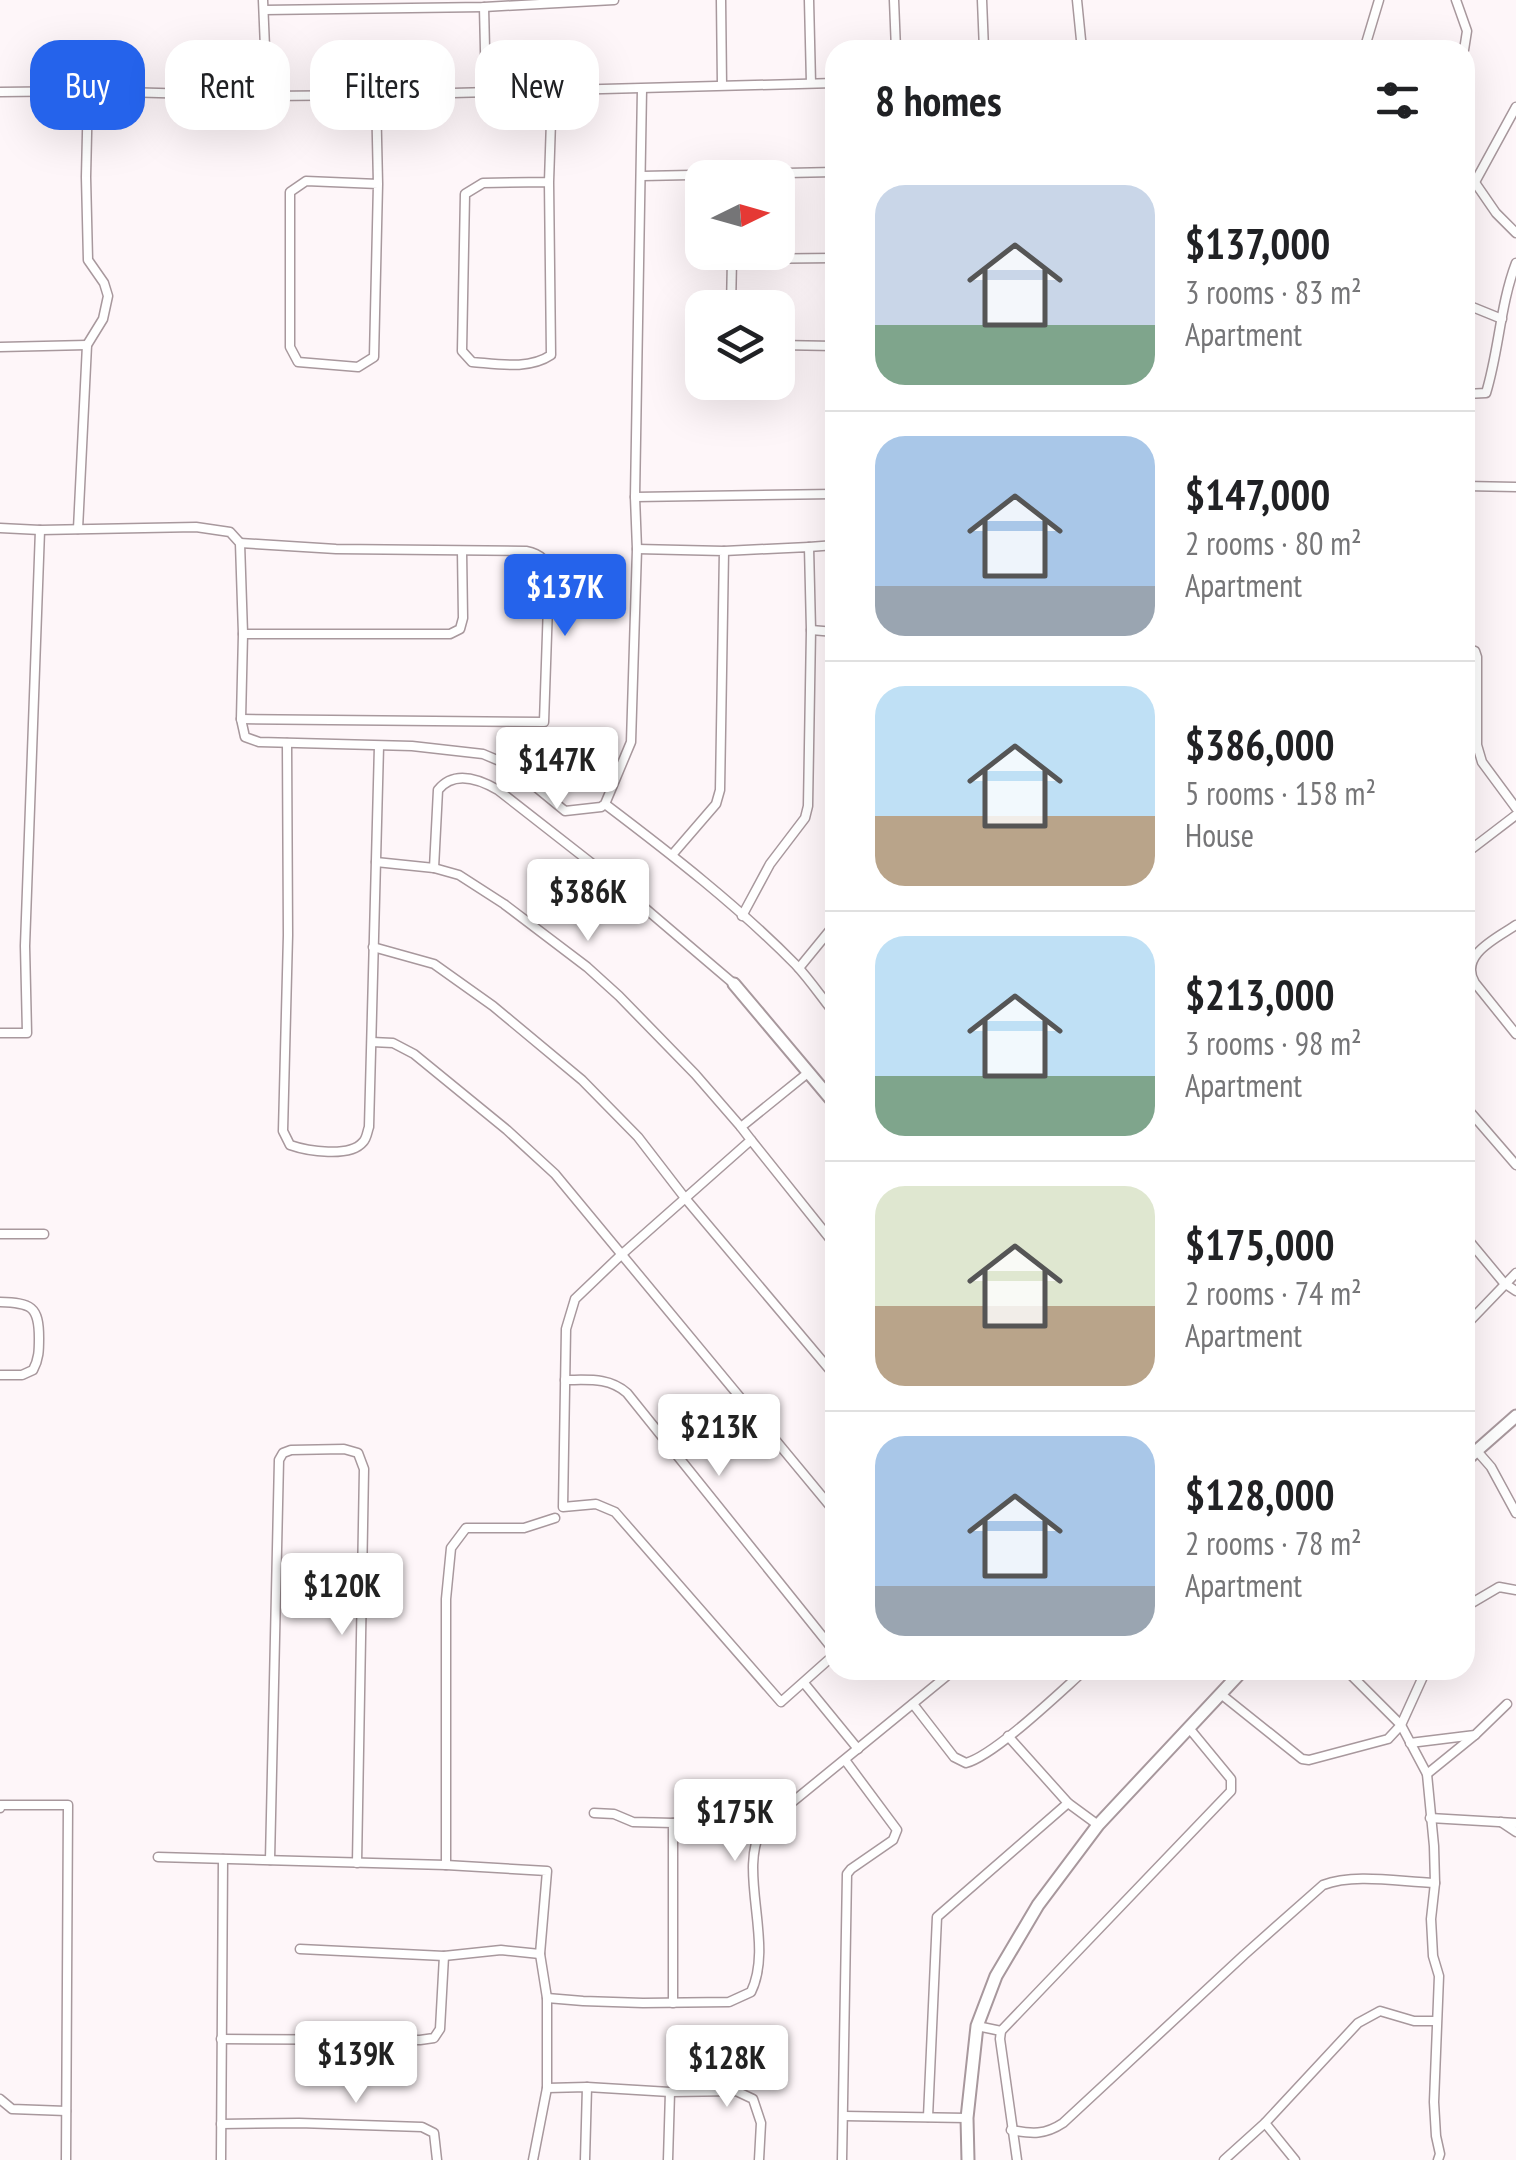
<!DOCTYPE html>
<html lang="en">
<head>
<meta charset="utf-8">
<style>
	body { margin:0; font-family:"PT Sans Narrow",sans-serif; background:#f6f6f6; color:#202124; height:100vh; display:flex; flex-direction:column; font-size:38px; white-space:nowrap }
	* { box-sizing:border-box; margin:0 }
	p { font-size:32px; color:#757577 }
	.icon { flex:none; width:55px; height:55px; fill:none; stroke:currentColor; stroke-width:2; stroke-linecap:round; stroke-linejoin:round }
	.map { position:relative; flex:1; overflow:hidden }
	.drawer { position:absolute; left:825px; top:40px; width:650px; height:1640px; display:flex; flex-direction:column; background:#fff; border-radius:30px; box-shadow:0 10px 40px #0002 }
	.drawer>* { flex:none }
	.hud { position:absolute; left:30px; top:40px; width:645px; height:90px; display:flex; gap:20px }
	.needle { width:65px; rotate:85deg }
	.buttons { position:absolute; left:685px; top:160px; display:grid; gap:20px }
	.buttons a { display:grid; place-items:center; width:110px; height:110px; border-radius:20px; background:#fff; box-shadow:0 10px 40px #0002; font-size:50px }
	.price { position:absolute; translate:-50% -85px; padding:0 22px; border-radius:10px; background:#fff; color:#222; font-size:32px; line-height:65px; filter:drop-shadow(0 2px 5px #0008) }
	.price::after { content:''; position:absolute; left:50%; top:60px; width:30px; height:22px; margin-left:-15px; background:inherit; clip-path:polygon(0 0,100% 0,50% 100%) }
	.price.current { background:#2563eb; color:#fff }
	ul { padding:0; list-style:none }
	li { display:flex; align-items:center; gap:30px; height:250px; padding:0 50px }
	li+li { border-top:2px solid #e0e0e0 }
	li span { display:grid; place-items:center; flex:none; width:280px; height:200px; border-radius:30px; color:#555 }
	li>.icon { margin-inline-start:auto }
	span .icon { width:120px; height:120px; fill:#fffc; stroke-width:1 }
	li b { font-size:42px }
	h2 { display:flex; justify-content:space-between; align-items:center; height:120px; padding:0 50px; font-size:42px }
	.pill { padding:0 35px; border-radius:30px; background:#fff; box-shadow:0 10px 40px #0002; font-size:35px; line-height:90px }
	.pill.current { background:#2563eb; color:#fff }
	.map>svg:first-child { display:block }
	.lines { fill:none; stroke-linecap:round; stroke-linejoin:round }
	.street-casing { stroke:#a8989d; stroke-width:11 }
	.secondary-casing { stroke:#a8989d; stroke-width:15 }
	.street { stroke:#fff; stroke-width:8 }
	.secondary { stroke:#fff; stroke-width:11 }
</style>
</head>
<body>
<div class="map">
<svg width="1516" height="2160" viewBox="0 0 1516 2160">
	<rect width="100%" height="100%" fill="#fef6f9"/>
	<g class="lines">
		<g class="street-casing">
			<g id="street">
				<polyline points="263,0 267,96"/>
				<polyline points="721,0 722,85"/>
				<polyline points="809,0 811,83"/>
				<polyline points="894,0 896,50"/>
				<polyline points="982,0 984,50"/>
				<polyline points="1077,0 1082,50"/>
				<polyline points="1456,0 1467,31 1464,50"/>
				<polyline points="484,7 486,91"/>
				<polyline points="264,10 484,7 614,0"/>
				<polyline points="1364,50 1379,0"/>
				<polyline points="0,92 88,91 267,96 376,95 835,83"/>
				<polyline points="376,95 378,184 374,357 358,367 298,362 290,347 290,192 306,181 378,184"/>
				<polyline points="1465,168 1496,213 1516,233"/>
				<polyline points="642,176 835,172"/>
				<path d="M549 182 483 183 465 194 462 351 472 362C498 364 529 370 551 355L549 182 552 90"/>
				<polyline points="1475,182 1516,107"/>
				<polyline points="731,252 732,259 835,258"/>
				<polyline points="1465,304 1502,319"/>
				<polyline points="731,308 732,259"/>
				<polyline points="778,345 835,346"/>
				<polyline points="0,347 87,345"/>
				<path d="M1465 394 1486 393C1499 351 1500 305 1516 263"/>
				<polyline points="1465,486 1516,487"/>
				<polyline points="635,497 835,494"/>
				<polyline points="0,528 40,530 196,527 230,532 240,543 243,634 241,719 245,737 259,742 412,746 483,754 509,765 565,811 601,807 605,804 631,742 637,549 635,497 642,89"/>
				<polyline points="78,529 87,345 103,319 108,296 104,283 88,260 86,177 88,91"/>
				<path d="M240 543 336 549 526 551C541 554 547 560 549 576L544 722 241 719"/>
				<polyline points="809,547 835,545"/>
				<polyline points="637,549 724,551 720,790 716,804 672,855"/>
				<polyline points="724,551 809,547 811,630 808,806 805,818 770,864 742,916"/>
				<polyline points="811,630 835,632"/>
				<polyline points="243,634 450,634 460,629 463,618 462,551"/>
				<polyline points="1465,648 1475,651 1477,657 1477,745 1482,762 1516,808"/>
				<path d="M287 743 288 935 283 1131 290 1145C307 1151 350 1158 363 1142 367 1138 367 1132 369 1127L379 746"/>
				<path d="M605 804C671 854 738 906 796 965 810 980 822 998 835 1014"/>
				<polyline points="1465,854 1516,815"/>
				<polyline points="376,862 434,868 459,875 504,904 587,967 619,996 695,1074 741,1127"/>
				<path d="M434 868 438 790C454 770 479 779 498 790L599 869 734 984"/>
				<path d="M1516 925C1497 938 1458 955 1475 983L1516 1034"/>
				<polyline points="373,947 434,964 493,1006 582,1080 638,1137 685,1198 835,1376"/>
				<polyline points="799,968 835,924"/>
				<polyline points="0,1033 27,1033 25,946 40,530"/>
				<polyline points="372,1042 393,1043 414,1054 507,1130 555,1174 835,1512"/>
				<polyline points="809,1072 741,1127 751,1140 621,1255 575,1299 566,1329 563,1507 596,1504 615,1512 781,1702 835,1654"/>
				<polyline points="1465,1106 1516,1165"/>
				<polyline points="751,1140 835,1245"/>
				<polyline points="0,1234 44,1234"/>
				<polyline points="1465,1236 1504,1283 1516,1291"/>
				<path d="M0 1302C31 1303 39 1306 39 1338 39 1350 39 1359 33 1370L22 1375H0"/>
				<polyline points="1465,1326 1516,1273"/>
				<path d="M565 1380C588 1380 609 1377 627 1393L835 1652"/>
				<polyline points="1477,1451 1491,1467 1516,1513"/>
				<polyline points="1465,1607 1499,1587 1516,1590"/>
				<polyline points="1346,1670 1401,1725 1427,1774 1434,1846 1435,1883 1431,1919 1433,1956 1439,1976 1434,2102 1436,2136 1440,2154 1438,2160"/>
				<polyline points="804,1683 858,1749"/>
				<polyline points="1222,1695 1302,1759 1309,1760 1388,1739 1401,1725 1426,1670"/>
				<path d="M913 1704 954 1757 966 1763C995 1755 1059 1693 1085 1670"/>
				<polyline points="1008,1736 1068,1803 1098,1825"/>
				<polyline points="1410,1743 1475,1735 1507,1704"/>
				<polyline points="1427,1774 1475,1735"/>
				<polyline points="0,1808 0,1805 68,1805 66,2160"/>
				<polyline points="594,1813 614,1814 633,1822 673,1823 673,2003"/>
				<polyline points="1430,1818 1516,1823"/>
				<polyline points="1501,1822 1516,1832"/>
				<polyline points="673,1823 748,1817 763,1826"/>
				<polyline points="158,1857 446,1865 547,1871 540,1954 547,1998 547,2088 533,2160"/>
				<polyline points="270,1860 279,1460 283,1453 291,1450 344,1449 358,1453 364,1469 357,1863"/>
				<polyline points="446,1865 446,1599 451,1548 466,1528 524,1528 555,1518"/>
				<polyline points="300,1949 444,1956 501,1950 540,1954"/>
				<path d="M547 1998 583 2001 643 2003 729 2002 751 1992C775 1943 736 1870 763 1826L954 1670"/>
				<polyline points="977,2026 1001,2031 1231,1791 1231,1779 1189,1728"/>
				<polyline points="1001,2031 1000,2039 1017,2160"/>
				<polyline points="221,2039 420,2040 434,2038 440,2029 444,1956"/>
				<polyline points="547,2088 587,2087 670,2092 736,2091 753,2099 761,2123 759,2160"/>
				<polyline points="0,2099 12,2109 66,2111"/>
				<polyline points="844,2116 967,2118"/>
				<polyline points="928,2117 937,1917 1068,1803"/>
				<polyline points="1265,2123 1295,2160"/>
				<polyline points="221,2124 299,2123 422,2127 434,2133 437,2160"/>
				<path d="M1011 2130C1032 2134 1045 2135 1063 2123L1244 1955 1323 1885C1355 1873 1400 1882 1435 1883"/>
				<polyline points="221,2160 223,1859"/>
				<polyline points="585,2160 587,2087"/>
				<polyline points="668,2160 670,2092"/>
				<polyline points="842,2160 847,1874 851,1869 893,1840 897,1830 845,1760"/>
				<polyline points="1224,2160 1265,2123 1358,2023 1380,2011 1414,2021 1436,2021"/>
			</g>
		</g>
		<g class="secondary-casing">
			<g id="secondary">
				<polyline points="734,984 835,1104"/>
				<polyline points="1465,1461 1516,1416"/>
				<polyline points="968,2160 967,2118 977,2026 996,1976 1038,1905 1098,1825 1243,1670"/>
			</g>
		</g>
		<use href="#street" class="street"/>
		<use href="#secondary" class="secondary"/>
	</g>
</svg>
<div class="buttons">
<a><svg class="needle" viewBox="-14 -14 28 28"><path d="M0-13l5 13h-10z" fill="#e53935"/><path d="M0 13l5-13h-10z" fill="#757577"/></svg></a>
<a><svg class="icon" aria-label="layers" viewBox="0 0 24 24"><path d="M12 4l9 5-9 5-9-5zM3 14l9 5 9-5"/></svg></a>
</div>
<b class="price current" style="left:565px;top:639px">$137K</b>
<b class="price" style="left:557px;top:812px">$147K</b>
<b class="price" style="left:588px;top:944px">$386K</b>
<b class="price" style="left:719px;top:1479px">$213K</b>
<b class="price" style="left:342px;top:1638px">$120K</b>
<b class="price" style="left:735px;top:1864px">$175K</b>
<b class="price" style="left:356px;top:2106px">$139K</b>
<b class="price" style="left:727px;top:2110px">$128K</b>
<div class="hud">
<a class="pill current">Buy</a>
<a class="pill">Rent</a>
<a class="pill">Filters</a>
<a class="pill">New</a>
</div>
<section class="drawer">
<h2>8 homes<svg class="icon" aria-label="filters" viewBox="0 0 24 24"><path d="M4 7h16M4 17h16"/><circle cx="9" cy="7" r="2"/><circle cx="15" cy="17" r="2"/></svg></h2>
<ul>
<li><span style="background:linear-gradient(#c9d6e8 70%,#7fa58c 0)"><svg class="icon" aria-label="home" viewBox="0 0 24 24"><path d="M3 11l9-7 9 7M6 9v11h12V9"/></svg></span><div><b>$137,000</b><p>3 rooms · 83 m²</p><p>Apartment</p></div></li>
<li><span style="background:linear-gradient(#a9c7e8 75%,#9aa5b1 0)"><svg class="icon" aria-label="home" viewBox="0 0 24 24"><path d="M3 11l9-7 9 7M6 9v11h12V9"/></svg></span><div><b>$147,000</b><p>2 rooms · 80 m²</p><p>Apartment</p></div></li>
<li><span style="background:linear-gradient(#bfe0f5 65%,#b9a48a 0)"><svg class="icon" aria-label="home" viewBox="0 0 24 24"><path d="M3 11l9-7 9 7M6 9v11h12V9"/></svg></span><div><b>$386,000</b><p>5 rooms · 158 m²</p><p>House</p></div></li>
<li><span style="background:linear-gradient(#bfe0f5 70%,#7fa58c 0)"><svg class="icon" aria-label="home" viewBox="0 0 24 24"><path d="M3 11l9-7 9 7M6 9v11h12V9"/></svg></span><div><b>$213,000</b><p>3 rooms · 98 m²</p><p>Apartment</p></div></li>
<li><span style="background:linear-gradient(#dfe7d0 60%,#b9a48a 0)"><svg class="icon" aria-label="home" viewBox="0 0 24 24"><path d="M3 11l9-7 9 7M6 9v11h12V9"/></svg></span><div><b>$175,000</b><p>2 rooms · 74 m²</p><p>Apartment</p></div></li>
<li><span style="background:linear-gradient(#a9c7e8 75%,#9aa5b1 0)"><svg class="icon" aria-label="home" viewBox="0 0 24 24"><path d="M3 11l9-7 9 7M6 9v11h12V9"/></svg></span><div><b>$128,000</b><p>2 rooms · 78 m²</p><p>Apartment</p></div></li>
</ul>
</section>
</div>
</body>
</html>
